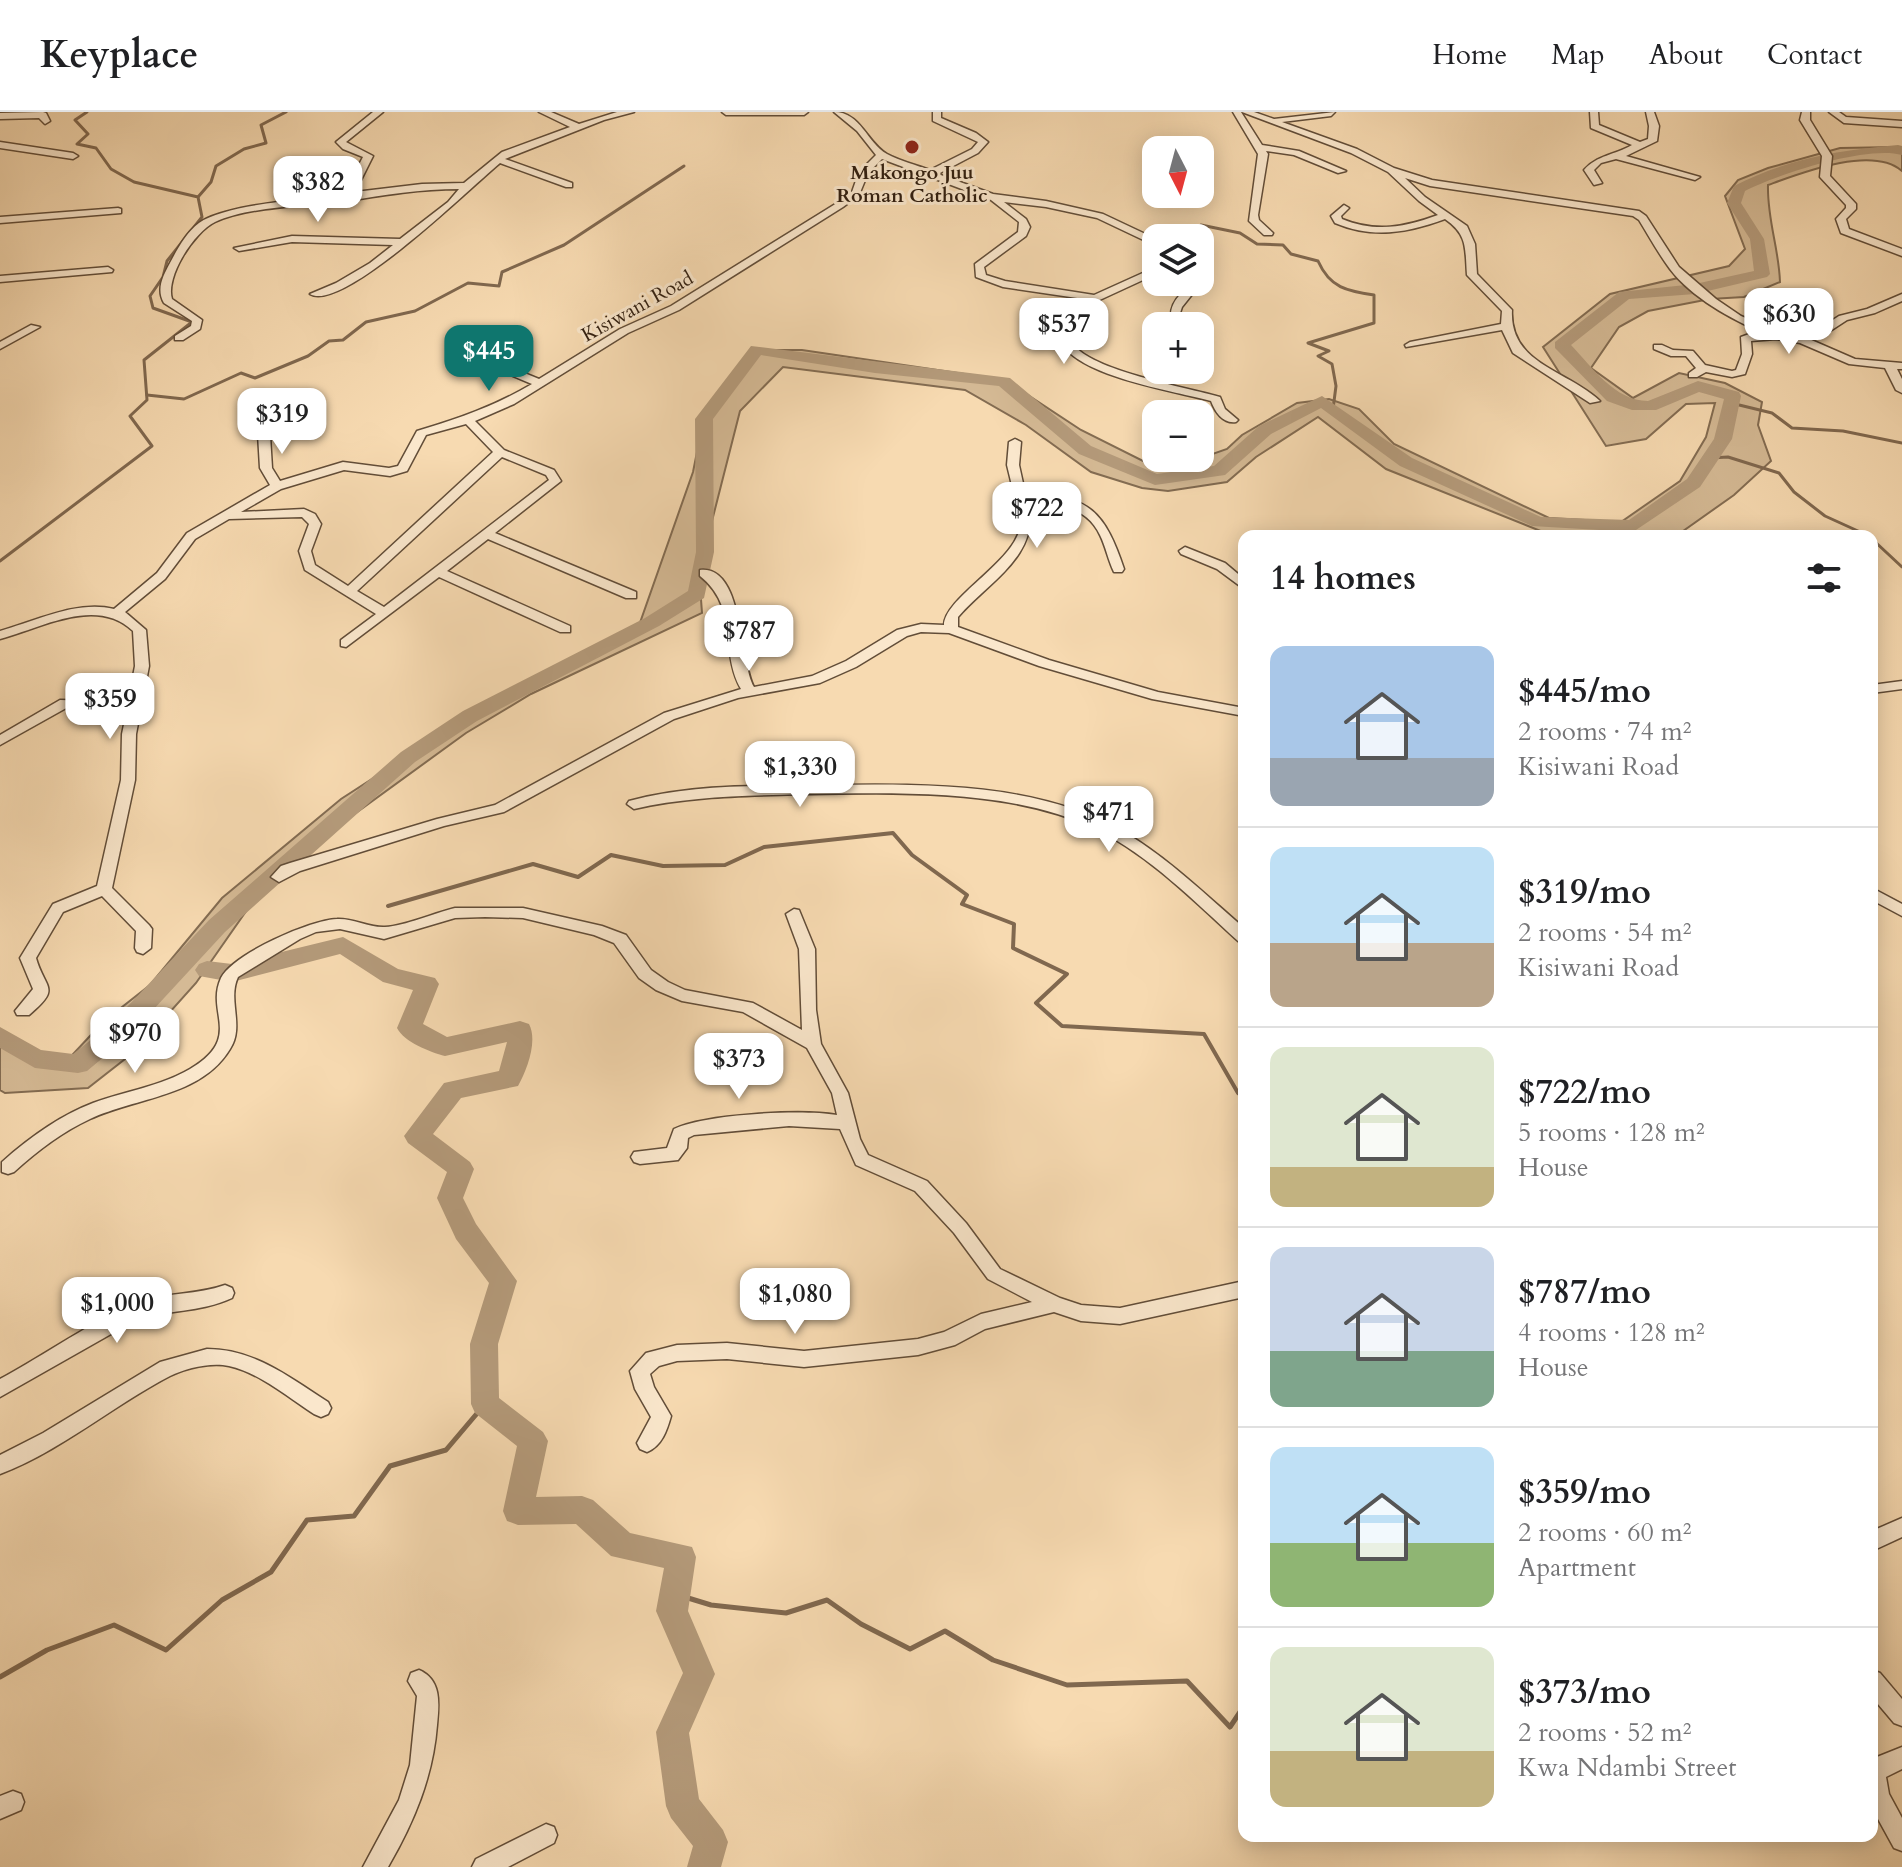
<!DOCTYPE html>
<html lang="en">
<head>
<meta charset="utf-8">
<style>
	body { margin:0; font-family:Cardo,serif; background:#f6f6f6; color:#202124; height:100vh; display:flex; flex-direction:column; font-size:30px; white-space:nowrap }
	* { box-sizing:border-box; margin:0 }
	p { font-size:26px; color:#757577 }
	.icon { flex:none; width:44px; height:44px; fill:none; stroke:currentColor; stroke-width:2; stroke-linecap:round; stroke-linejoin:round }
	.map { position:relative; flex:1; overflow:hidden }
	.drawer { position:absolute; left:1238px; top:418px; width:640px; height:1312px; display:flex; flex-direction:column; background:#fff; border-radius:16px; box-shadow:0 4px 20px #0003 }
	.drawer>* { flex:none }
	.needle { width:52px; rotate:174deg }
	.controls { position:absolute; left:1142px; top:24px; display:grid; gap:16px }
	.controls a { display:grid; place-items:center; width:72px; height:72px; border-radius:16px; background:#fff; box-shadow:0 4px 20px #0003; font-size:40px }
	.price { position:absolute; translate:-50% -68px; padding:0 18px; border-radius:16px; background:#fff; color:#222; font-size:26px; line-height:52px; filter:drop-shadow(0 2px 4px #0008) }
	.price::after { content:''; position:absolute; left:50%; top:48px; width:24px; height:18px; margin-left:-12px; background:inherit; clip-path:polygon(0 0,100% 0,50% 100%) }
	.price.on { background:#0f766e; color:#fff }
	ul { padding:0; list-style:none }
	li { display:flex; align-items:center; gap:24px; height:200px; padding:0 32px }
	li+li { border-top:2px solid #e0e0e0 }
	li span { display:grid; place-items:center; flex:none; width:224px; height:160px; border-radius:16px; color:#555 }
	li>.icon { margin-inline-start:auto }
	span .icon { width:96px; height:96px; fill:#fffc; stroke-width:1 }
	li b { font-size:34px }
	h2 { display:flex; justify-content:space-between; align-items:center; height:96px; padding:0 32px; font-size:34px }
	header { display:flex; align-items:center; gap:48px; box-sizing:border-box; height:112px; padding:0 40px; background:#fff; border-bottom:2px solid #e0e0e0 }
	header strong { font-size:38px }
	nav { display:flex; gap:44px; margin-inline-start:auto; font-size:28px }
	.map>svg:first-child { display:block }
	.green { fill:#d5ba95; stroke:#836c52; stroke-width:2 }
	.lines { fill:none; stroke-linecap:round; stroke-linejoin:round }
	.stream-far2 { stroke:#80684f; stroke-width:3 }
	.stream-far1 { stroke:#80684f; stroke-width:4 }
	.stream { stroke:#80684f; stroke-width:5 }
	.river { fill:#b49a7a; fill-rule:evenodd }
	.street-casing { stroke:#624d38; stroke-width:3 }
	.street { fill:#fae7cc; fill-rule:evenodd }
	.poi-dot { fill:#8f2418; stroke:#fae7cc; stroke-width:3 }
	.labels { text-anchor:middle; stroke-width:6; stroke-linejoin:round; paint-order:stroke }
	.far-poi-label { font-size:20px; font-weight:bold; fill:#311e0f; stroke:#fae7cc }
	.far-street-label { font-size:20px; fill:#311e0f; stroke:#fae7cc }
</style>
</head>
<body>
<header>
<strong>Keyplace</strong>
<nav><a>Home</a><a>Map</a><a>About</a><a>Contact</a></nav>
</header>
<div class="map">
<svg width="1902" height="1755" viewBox="0 0 1902 1755">
	<rect width="100%" height="100%" fill="#f7dab1"/>
	<filter id="stains"><feTurbulence type="fractalNoise" baseFrequency=".0025" numOctaves="4"/><feColorMatrix values="0 0 0 0 .2 0 0 0 0 .09 0 0 0 0 .02 0 0 0 .5 -.17"/></filter>
	<radialGradient id="worn" r=".72"><stop offset=".6" stop-color="#630" stop-opacity="0"/><stop offset="1" stop-color="#630" stop-opacity=".3"/></radialGradient>
	<path class="green" d="M1897 35 1902 37V59C1872 33 1801 61 1768 73 1767 107 1779 137 1780 170L1744 185 1710 187 1648 199 1619 215 1591 256 1633 286 1679 261 1725 271 1762 290 1758 313 1771 349 1734 383 1676 424H1553L1386 357 1318 305 1256 345 1227 370 1168 379 1142 376 1091 360 1026 313 965 278 783 255 740 299 699 460 702 501 531 582 466 621 272 762 196 871 134 940 88 976 5 981 0 978V919L25 941 62 954 103 910 150 873 222 786 341 687 443 621 514 581 636 522 693 360 704 305 753 238H802L1005 268 1081 318 1145 350 1187 351 1227 337 1242 323 1297 291 1329 287 1359 297 1394 332 1549 406 1621 410 1680 369 1706 325 1715 291 1686 292 1646 327 1606 334 1543 235 1610 182 1729 154 1745 137 1725 84 1738 68 1768 56 1840 36Z"/>
	<g class="lines">
		<g class="stream-far2">
			<polyline points="198,85 211,70 216,54 244,37 266,31 261,13 286,0"/>
			<path d="M1201 113 1240 121 1257 132 1283 133 1291 142 1318 149C1330 176 1347 179 1374 183V211L1308 231 1329 239 1318 244 1332 252 1336 274 1333 297"/>
			<polyline points="147,283 184,287 241,261 255,266 308,244 329,229 343,228 366,210 415,199 468,171 499,174 502,160 564,133 684,54"/>
			<polyline points="1731,291 1772,301 1792,316 1843,319 1902,331"/>
			<polyline points="1711,346 1728,345 1779,361 1794,380 1825,404 1869,424"/>
			<polyline points="1872,427 1902,455"/>
			<polyline points="0,449 152,334 130,304 147,288 144,248 192,210 153,196 150,184 163,165 167,149 202,105 198,85 134,70 111,57 96,36 77,32 88,22 75,8 87,0"/>
		</g>
		<polyline class="stream-far1" points="388,794 533,752 578,765 611,743 663,754 725,753 764,735 893,721 912,743 967,783 962,792 1014,812 1013,836 1067,862 1036,891 1062,914 1204,922 1238,981 1244,985"/>
		<g class="stream">
			<polyline points="675,1482 711,1493 786,1501 827,1488 861,1512 910,1537 945,1519 993,1548 1067,1573 1187,1569 1230,1615 1244,1594"/>
			<polyline points="0,1565 47,1538 114,1513 166,1538 222,1488 271,1460 307,1408 354,1404 390,1354 446,1338 485,1292"/>
		</g>
		<g class="river">
			<path d="M1898 33 1902 34V43C1867 33 1778 62 1745 79L1741 91 1764 127 1770 162 1767 165 1695 182 1629 187 1571 233C1592 255 1615 289 1648 289L1698 269 1739 280 1741 284 1732 327 1700 375 1633 420 1532 414 1400 354 1321 296 1271 322 1225 363 1155 373 1079 342 999 274 875 261 761 243 713 307 714 440 704 486 659 514 477 609 415 650 225 820 129 924 87 959 78 961 35 956 0 936V915L41 938 73 942 111 912 209 808 401 640 463 599 645 506 688 479 696 440 695 307 751 234 1010 266 1091 334 1157 362 1214 354 1259 314 1322 284 1412 346 1541 405 1629 408 1687 367 1714 327 1724 287 1699 280 1656 298H1632L1607 289 1555 236V230L1619 180 1695 172 1754 159 1750 127 1727 91 1734 74C1786 47 1840 38 1898 33Z"/>
			<path d="M343 825 398 857 435 866 439 872 423 912 447 925 520 909 529 912C538 929 527 958 518 974L461 986 433 1022 470 1050 474 1057 463 1086 476 1112 517 1169 498 1232 499 1286 543 1320 548 1329 536 1385 582 1384 593 1388 630 1421 692 1435 696 1445 688 1499 715 1562 689 1621 699 1687 723 1718 728 1730 721 1755H687L693 1734 671 1706 666 1694 656 1620 683 1561 656 1499 664 1456 611 1444 576 1412 518 1413 507 1409 503 1399 517 1334 475 1301 471 1292 470 1232 489 1171 456 1127 437 1086 447 1060 408 1031 404 1024 444 971 499 959 507 930 445 944C430 940 404 930 397 916L413 878 383 870 340 842 232 870 199 864 195 858 199 852 207 849 232 852Z"/>
		</g>
		<g class="street-casing">
			<g id="street">
				<path d="M373 0H383L346 30 373 44 355 80 422 72 464 71 502 40 570 15 539 0H551L579 12 617 0H634L604 8 505 47 572 71V75H566L500 51C473 73 342 202 310 182L336 171 370 151 393 133 292 130 239 139 234 136 292 124 400 127 448 90 459 77C421 77 384 83 348 89 310 94 249 94 215 110 194 120 165 165 172 187L202 208 200 217 183 228H175V224L191 214 192 209 164 191C156 177 163 164 170 151 178 136 186 121 199 111 225 92 310 87 344 82L363 45 343 37 336 30Z"/>
				<polygon points="722,0 808,0 804,3 726,3"/>
				<path d="M834 0C861 0 867 31 887 42 900 49 916 53 930 58L972 37 978 30 933 9V0H941V6L976 21 988 30 978 41 938 62 993 82 1046 89 1103 102 1156 127V134L1097 106 1046 95 1004 90 1026 107 1030 115 1026 124 984 155 986 163 1005 169 1094 183 1156 155V162L1078 198 1067 212C1068 218 1069 225 1072 231 1091 259 1186 275 1220 285L1225 297 1238 308 1236 310C1223 312 1215 300 1211 289 1173 279 1090 266 1065 236 1059 229 1058 221 1057 212L1070 194 1084 187 1003 175 976 165 975 152 1018 120 1019 110 991 88 882 47 868 61 859 83 843 95 679 198 628 221 514 292 475 309 504 338 554 358 561 369 495 421 636 480V486H626L488 427 447 459 570 514V520H560L439 465 346 535 341 534V528L376 502 305 458 299 439 309 412 302 405 229 407 195 427 165 467 125 500 146 518 149 554 136 622 135 668 112 776 149 813 152 817 151 836 143 842 137 840 135 836 136 819 102 784 63 800 36 846C45 878 62 875 29 903H17L15 899 33 877 20 846 53 792 97 774 121 668 122 622 127 598 68 595 0 633V623L60 588 128 590 135 554 133 519C96 484 42 516 0 527V519C36 509 76 488 114 497L157 461 187 421 270 373 260 356 258 322 280 305 299 298 305 301 270 323 272 356 280 369 343 350 389 356 398 354 417 319C458 307 495 294 532 272L453 239V235L487 219H495V223L466 237 539 267 620 217 671 194 837 91 852 80 859 60 876 43 857 19ZM466 312 493 340 348 474 315 453 311 439 321 412 315 402 304 397 241 400 281 377 344 358 390 364 407 359 426 323ZM502 345 546 363 549 368 384 495 357 479Z"/>
				<polygon points="1233,0 1241,0 1262,33 1299,39 1346,59 1338,61 1294,43 1266,39 1268,42 1258,103 1259,108 1273,121 1272,123 1264,123 1249,109 1258,42"/>
				<path d="M1242 0H1254L1274 7 1335 0 1331 4 1282 10 1357 37 1394 56 1432 68 1639 99 1646 104 1679 155 1716 187 1741 204 1787 224 1816 219 1839 204 1867 197 1902 182V189L1875 201 1847 208 1824 223 1809 227 1855 247 1902 251V257H1897L1902 267V281L1896 278 1885 256 1849 252 1800 231 1776 227 1751 229 1752 242 1745 262 1732 265 1706 260 1697 265H1689V261L1696 256 1686 244H1671L1654 237V233H1662L1673 238 1693 239 1705 253 1732 259 1736 258 1742 242 1741 225 1752 221H1763C1731 207 1691 185 1670 157 1658 141 1649 124 1639 108L1633 104 1430 74 1405 66 1425 85 1467 114 1475 132 1477 162 1512 198C1509 252 1567 258 1600 289L1590 291 1513 241 1502 218 1406 235 1405 233 1410 230 1501 212 1502 199 1467 163C1465 136 1468 123 1445 107 1407 121 1373 127 1335 111L1331 104 1344 93 1349 96 1341 104 1342 107C1376 121 1405 115 1438 103L1419 89 1388 60 1351 41Z"/>
				<path d="M1590 0H1598L1599 13 1640 30 1648 27 1649 14 1646 0H1654L1659 14 1657 29 1626 44 1700 65 1695 68 1616 47 1601 51 1594 58 1602 71 1594 73 1584 58C1597 43 1615 43 1632 33L1591 16Z"/>
				<polygon points="1802,0 1810,0 1810,8 1832,44 1830,64 1856,92 1856,97 1846,107 1849,117 1902,137 1902,144 1841,121 1836,107 1846,96 1846,93 1820,65 1822,44 1800,8"/>
				<polygon points="1829,0 1839,0 1846,5 1902,9 1902,15 1844,11"/>
				<polygon points="0,1 43,0 46,1 50,9 45,12 39,6 0,7"/>
				<polygon points="0,30 73,41 78,44 73,47 0,36"/>
				<polygon points="118,96 121,97 121,101 0,111 0,105"/>
				<polygon points="108,155 113,158 112,160 0,170 0,164"/>
				<path d="M1201 168 1202 170 1182 195 1179 204H1171C1170 187 1189 173 1201 168Z"/>
				<polygon points="31,213 40,215 0,237 0,230"/>
				<path d="M1015 327 1021 330 1019 353 1026 385C1089 379 1106 403 1124 457L1122 460H1114C1108 448 1106 435 1100 423 1087 395 1057 390 1028 392 1041 443 987 471 958 505V515L1049 548 1158 580 1244 596V604L1152 587 1039 554 949 521 921 520 907 524 856 555 820 571 738 586 674 607 504 700 444 714 300 759 279 770 271 765 281 754 290 751 437 707 495 693 664 601 741 577C719 538 740 496 700 464V458C744 453 739 550 754 575L812 564 846 549 897 518 921 512 944 513C945 479 1050 434 1013 389L1015 386 1007 353 1009 330Z"/>
				<polygon points="1185,435 1225,451 1244,467 1244,477 1217,457 1181,442 1179,439"/>
				<polygon points="1902,569 1902,577 1872,581 1872,573"/>
				<path d="M822 673C922 672 1037 669 1126 721 1169 747 1206 783 1244 816V831L1238 829C1194 789 1150 744 1096 717 1010 676 896 681 803 682 746 684 689 684 634 697L627 692 629 689C691 672 758 674 822 673Z"/>
				<polygon points="1872,776 1902,792 1902,804 1872,788"/>
				<path d="M455 796H523L602 814 626 823 651 858 668 870 685 878 753 891 802 918 799 837 786 802 794 797 799 798 815 837 816 898 821 932 848 981 860 1027 868 1043 927 1069 966 1111 1000 1157 1060 1186 1081 1193 1120 1196 1244 1169V1185L1120 1212 1081 1209 1054 1200 985 1217 955 1233 918 1243 804 1255 727 1247 677 1249 659 1254 650 1262 654 1275 671 1304C667 1318 662 1334 647 1340L640 1337 637 1331 651 1305 635 1277 630 1259 646 1241 677 1233 727 1231 804 1239 918 1227 944 1220 981 1202 1032 1190 988 1167 954 1121 915 1079 856 1053 840 1017 789 1014 694 1023 688 1026 687 1036 678 1048 640 1052 634 1050 631 1045 634 1040 667 1036 674 1017C705 1002 802 997 837 1003L832 981 807 936 743 900 682 889 656 878 639 866 614 831 594 823 523 806 485 805 455 806 384 827 340 817 316 820 300 827 238 865C227 888 245 914 230 937 201 985 137 985 90 1007 62 1020 37 1039 14 1060L8 1062 2 1060V1050C29 1026 59 1004 93 991 126 979 161 974 190 957 244 925 205 901 221 866 233 842 310 808 337 807 353 806 369 816 385 815 405 814 434 801 455 796Z"/>
				<path d="M225 1173 232 1176 234 1181 232 1186C200 1201 166 1197 134 1209L0 1285V1267C47 1242 90 1209 141 1190 168 1180 197 1183 225 1173Z"/>
				<path d="M207 1237C254 1237 289 1265 328 1290L331 1296 328 1302 321 1305 314 1302C288 1285 260 1261 229 1254 211 1250 186 1256 170 1264 112 1294 61 1339 0 1362V1343L43 1321 160 1250Z"/>
				<polygon points="1902,1406 1902,1425 1872,1439 1872,1419"/>
				<path d="M419 1558C442 1568 439 1592 437 1613 433 1665 414 1710 388 1755H363L399 1688 410 1653 417 1584 408 1569 411 1561Z"/>
				<polygon points="1872,1558 1880,1561 1902,1587 1902,1614 1894,1611 1872,1585"/>
				<polygon points="1902,1635 1902,1657 1886,1665 1889,1682 1902,1706 1902,1739 1894,1736 1872,1696 1872,1647"/>
				<polygon points="13,1679 21,1682 24,1690 21,1698 0,1707 0,1684"/>
				<polygon points="546,1712 554,1715 557,1723 554,1731 508,1755 472,1755 476,1747"/>
			</g>
		</g>
		<use href="#street" class="street"/>
	</g>
	<circle class="poi-dot" cx="912" cy="35" r="8"/>
	<g class="labels">
		<g class="far-poi-label">
			<text x="912" y="67">Makongo Juu<tspan x="912" dy="23">Roman Catholic</tspan></text>
		</g>
		<g class="far-street-label">
			<text transform="translate(637 194) rotate(-29)" y="7">Kisiwani Road</text>
		</g>
	</g>
	<rect width="100%" height="100%" filter="url(#stains)"/>
	<rect width="100%" height="100%" fill="url(#worn)"/>
</svg>
<div class="controls">
<a><svg class="needle" viewBox="-14 -14 28 28"><path d="M0-13l5 13h-10z" fill="#e53935"/><path d="M0 13l5-13h-10z" fill="#757577"/></svg></a>
<a><svg class="icon" aria-label="layers" viewBox="0 0 24 24"><path d="M12 4l9 5-9 5-9-5zM3 14l9 5 9-5"/></svg></a>
<a>+</a>
<a>−</a>
</div>
<b class="price" style="left:318px;top:112px">$382</b>
<b class="price" style="left:1789px;top:244px">$630</b>
<b class="price" style="left:1064px;top:254px">$537</b>
<b class="price on" style="left:489px;top:281px">$445</b>
<b class="price" style="left:282px;top:344px">$319</b>
<b class="price" style="left:1037px;top:438px">$722</b>
<b class="price" style="left:749px;top:561px">$787</b>
<b class="price" style="left:110px;top:629px">$359</b>
<b class="price" style="left:800px;top:697px">$1,330</b>
<b class="price" style="left:1109px;top:742px">$471</b>
<b class="price" style="left:135px;top:963px">$970</b>
<b class="price" style="left:739px;top:989px">$373</b>
<b class="price" style="left:795px;top:1224px">$1,080</b>
<b class="price" style="left:117px;top:1233px">$1,000</b>
<section class="drawer">
<h2>14 homes<svg class="icon" aria-label="filters" viewBox="0 0 24 24"><path d="M4 7h16M4 17h16"/><circle cx="9" cy="7" r="2"/><circle cx="15" cy="17" r="2"/></svg></h2>
<ul>
<li><span style="background:linear-gradient(#a9c7e8 70%,#9aa5b1 0)"><svg class="icon" aria-label="home" viewBox="0 0 24 24"><path d="M3 11l9-7 9 7M6 9v11h12V9"/></svg></span><div><b>$445/mo</b><p>2 rooms · 74 m²</p><p>Kisiwani Road</p></div></li>
<li><span style="background:linear-gradient(#bfe0f5 60%,#b9a48a 0)"><svg class="icon" aria-label="home" viewBox="0 0 24 24"><path d="M3 11l9-7 9 7M6 9v11h12V9"/></svg></span><div><b>$319/mo</b><p>2 rooms · 54 m²</p><p>Kisiwani Road</p></div></li>
<li><span style="background:linear-gradient(#dfe7d0 75%,#c2b280 0)"><svg class="icon" aria-label="home" viewBox="0 0 24 24"><path d="M3 11l9-7 9 7M6 9v11h12V9"/></svg></span><div><b>$722/mo</b><p>5 rooms · 128 m²</p><p>House</p></div></li>
<li><span style="background:linear-gradient(#c9d6e8 65%,#7fa58c 0)"><svg class="icon" aria-label="home" viewBox="0 0 24 24"><path d="M3 11l9-7 9 7M6 9v11h12V9"/></svg></span><div><b>$787/mo</b><p>4 rooms · 128 m²</p><p>House</p></div></li>
<li><span style="background:linear-gradient(#bfe0f5 60%,#8fb573 0)"><svg class="icon" aria-label="home" viewBox="0 0 24 24"><path d="M3 11l9-7 9 7M6 9v11h12V9"/></svg></span><div><b>$359/mo</b><p>2 rooms · 60 m²</p><p>Apartment</p></div></li>
<li><span style="background:linear-gradient(#dfe7d0 65%,#c2b280 0)"><svg class="icon" aria-label="home" viewBox="0 0 24 24"><path d="M3 11l9-7 9 7M6 9v11h12V9"/></svg></span><div><b>$373/mo</b><p>2 rooms · 52 m²</p><p>Kwa Ndambi Street</p></div></li>
</ul>
</section>
</div>
</body>
</html>
